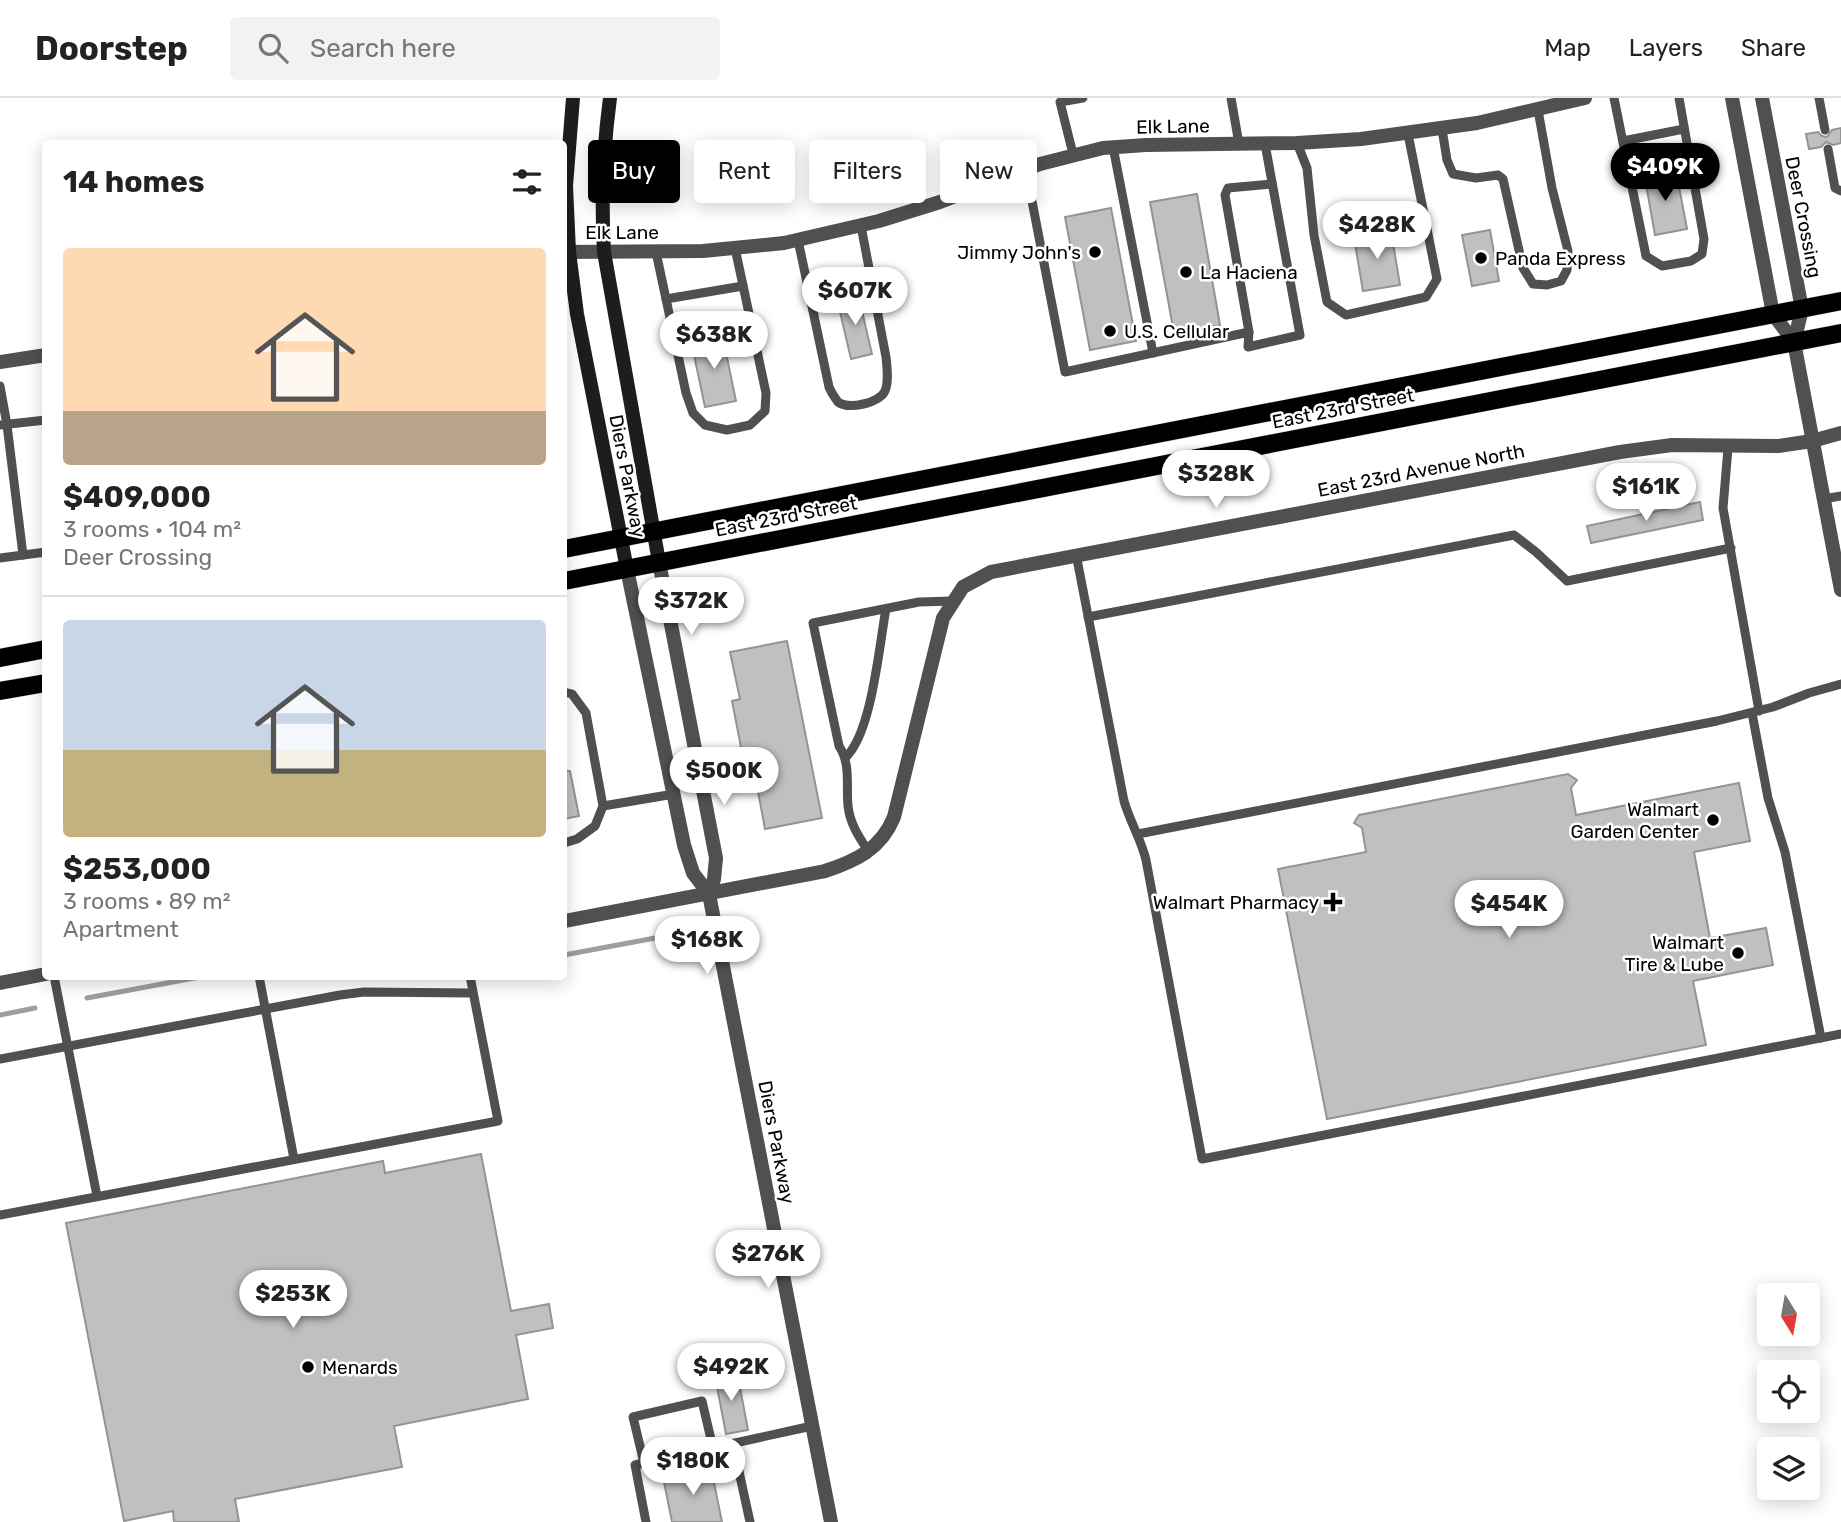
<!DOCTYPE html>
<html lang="en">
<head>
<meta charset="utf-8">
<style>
	body { margin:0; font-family:Rubik,sans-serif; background:#f2f2f2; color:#222; height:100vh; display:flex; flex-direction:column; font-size:26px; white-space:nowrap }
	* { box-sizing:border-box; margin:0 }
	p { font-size:23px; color:#767676 }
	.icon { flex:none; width:38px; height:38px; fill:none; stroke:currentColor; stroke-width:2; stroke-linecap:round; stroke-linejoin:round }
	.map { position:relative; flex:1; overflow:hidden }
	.sheet { position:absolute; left:42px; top:42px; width:525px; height:840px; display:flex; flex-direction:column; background:#fff; border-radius:7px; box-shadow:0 4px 18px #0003 }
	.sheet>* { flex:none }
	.top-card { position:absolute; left:588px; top:42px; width:665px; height:63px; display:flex; gap:14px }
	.needle { width:46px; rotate:169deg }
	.buttons { position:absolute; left:1757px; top:1185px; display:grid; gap:14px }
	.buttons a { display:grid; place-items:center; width:63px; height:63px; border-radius:7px; background:#fff; box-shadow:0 4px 18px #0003; font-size:35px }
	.price { position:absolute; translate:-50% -60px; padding:0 16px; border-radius:24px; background:#fff; color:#222; font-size:23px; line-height:46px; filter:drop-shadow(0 2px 4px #0008) }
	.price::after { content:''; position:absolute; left:50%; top:42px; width:21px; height:16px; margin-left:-10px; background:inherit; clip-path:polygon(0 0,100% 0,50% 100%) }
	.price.on { background:#000; color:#fff }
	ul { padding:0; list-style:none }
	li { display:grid; align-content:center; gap:14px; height:371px; padding:0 21px }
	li+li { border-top:2px solid #e0e0e0 }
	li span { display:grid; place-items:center; height:217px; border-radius:7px; color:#555 }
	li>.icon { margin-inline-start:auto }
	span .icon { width:126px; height:126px; fill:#fffc; stroke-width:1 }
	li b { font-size:30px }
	h2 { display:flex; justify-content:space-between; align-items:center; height:84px; padding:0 21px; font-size:30px }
	.tag { padding:0 24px; border-radius:7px; background:#fff; box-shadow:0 4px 18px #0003; font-size:24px; line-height:63px }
	.tag.on { background:#000; color:#fff }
	header { display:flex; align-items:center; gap:42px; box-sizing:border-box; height:98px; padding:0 35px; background:#fff; border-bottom:2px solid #e0e0e0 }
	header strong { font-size:33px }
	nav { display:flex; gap:38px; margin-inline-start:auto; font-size:24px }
	.search { width:490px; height:63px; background:#f2f2f2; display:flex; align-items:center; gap:18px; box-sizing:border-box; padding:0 24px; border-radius:7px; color:#767676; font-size:26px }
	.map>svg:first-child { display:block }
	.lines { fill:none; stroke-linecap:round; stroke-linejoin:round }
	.stream { stroke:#9e9e9e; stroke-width:5 }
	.building { fill:#c0c0c0; stroke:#949494; stroke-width:2 }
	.primary-casing { stroke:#dbdbdb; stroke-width:19 }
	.service { stroke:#505050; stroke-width:9 }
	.minor { stroke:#505050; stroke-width:14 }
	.secondary { stroke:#1d1d1d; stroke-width:14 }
	.primary { stroke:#000; stroke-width:18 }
	.poi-dot { fill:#000; stroke:#fff; stroke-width:2.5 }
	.labels { text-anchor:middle; stroke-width:5; stroke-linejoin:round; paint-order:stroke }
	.street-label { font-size:19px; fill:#000; stroke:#fff }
	.poi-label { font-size:19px; fill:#000; stroke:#fff; text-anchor:end }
</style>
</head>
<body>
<header>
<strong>Doorstep</strong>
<div class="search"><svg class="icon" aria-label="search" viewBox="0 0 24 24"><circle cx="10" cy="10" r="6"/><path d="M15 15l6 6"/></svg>Search here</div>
<nav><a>Map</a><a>Layers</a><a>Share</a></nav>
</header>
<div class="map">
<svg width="1841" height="1424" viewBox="0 0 1841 1424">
	<rect width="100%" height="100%" fill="#fff"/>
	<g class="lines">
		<g class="stream">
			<polyline points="564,857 666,838"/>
			<polyline points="87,900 205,878"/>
			<polyline points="0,917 35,910"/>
		</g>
	</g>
	<g class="building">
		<polygon points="1841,30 1841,45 1833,47 1826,44 1821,49 1809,51 1806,36 1818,34 1822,38 1827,39 1832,32"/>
		<polygon points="1665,71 1667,80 1677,78 1687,131 1655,137 1644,75"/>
		<polygon points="1197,96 1220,227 1174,235 1150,104"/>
		<polygon points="1111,110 1136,243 1090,252 1065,119"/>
		<polygon points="1490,132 1499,183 1472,188 1462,137"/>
		<polygon points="1391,133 1400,187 1363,193 1354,140"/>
		<polygon points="858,196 872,256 851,261 837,201"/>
		<polygon points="722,236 736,303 705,309 691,243"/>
		<polygon points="1700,404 1703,422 1591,445 1587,428"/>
		<polygon points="787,543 822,720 765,731 756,683 748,685 732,603 740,601 730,554"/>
		<polygon points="564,673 570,673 579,718 564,721"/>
		<polygon points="1568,676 1577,682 1571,690 1576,717 1739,685 1750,743 1694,754 1710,840 1766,830 1773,867 1693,883 1706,947 1327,1021 1278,771 1366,754 1362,730 1354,725 1359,717"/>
		<polygon points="481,1056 511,1213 549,1206 553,1230 516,1237 528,1301 394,1328 402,1369 235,1401 239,1424 174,1424 173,1413 124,1423 66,1125 383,1063 385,1075"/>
		<polygon points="737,1274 748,1332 726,1336 715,1278"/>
		<polygon points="711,1370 722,1424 672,1424 663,1379"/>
	</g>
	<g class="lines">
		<g class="primary-casing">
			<g id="primary">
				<polyline points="564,451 1841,203"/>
				<polyline points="564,483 1841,235"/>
				<polyline points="0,560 46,551"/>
				<polyline points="0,593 46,585"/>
			</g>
		</g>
		<g class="service">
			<polyline points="1231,0 1239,46"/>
			<polyline points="1614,0 1646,158 1662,168 1691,163 1702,156 1704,141 1679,0"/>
			<polyline points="1819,0 1825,32"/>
			<polyline points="1442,31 1447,62 1453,76 1476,80 1498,77 1503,81 1523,170 1533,186 1547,187 1561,183 1567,172 1568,153 1552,90 1538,12"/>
			<polyline points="1623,43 1684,31"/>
			<polyline points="1297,45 1307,70 1314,137 1327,204 1346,217 1426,199 1437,181 1408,36"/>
			<polyline points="1113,49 1153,255"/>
			<polyline points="1828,51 1835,90 1841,93"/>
			<polyline points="1073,56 1060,4 1083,0"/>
			<polyline points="1026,72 1065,274 1249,234 1248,249 1300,237 1265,46"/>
			<path d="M798 142 829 289C831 294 835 300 838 304 849 312 879 305 885 293 889 284 887 269 886 259L861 128"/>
			<polyline points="656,154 686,295 693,315 705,327 727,332 750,327 765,313 766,295 735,150"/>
			<polyline points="666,201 743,188"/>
			<polyline points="1249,234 1225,97 1228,90 1272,86"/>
			<polyline points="0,288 7,327 23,457"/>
			<polyline points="0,327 46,322"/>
			<polyline points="1728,350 1723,410 1759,613"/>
			<polyline points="1823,401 1841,398"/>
			<path d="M1076 456 1124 703C1130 724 1141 741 1146 762L1202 1061 1841 936"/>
			<polyline points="0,460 46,454"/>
			<polyline points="1088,519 1514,437 1536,454 1567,483 1731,450"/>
			<polyline points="564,594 572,596 586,615 603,708 595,728 577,741 564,745"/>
			<polyline points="1752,615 1768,700 1785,754 1821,940"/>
			<path d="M846 659C872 634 879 548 886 511"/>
			<polyline points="603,708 674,696"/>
			<polyline points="1138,736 1717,623 1773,609 1809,595 1841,586"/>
			<path d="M869 754C859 739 850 726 848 708 846 687 851 666 839 648L813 525 919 504 952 503"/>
			<polyline points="54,878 97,1098"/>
			<polyline points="259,878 294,1061"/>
			<polyline points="0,961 340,897 364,894 472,895"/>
			<polyline points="0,1117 498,1023 470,878"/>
			<polyline points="733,1346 750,1424"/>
			<polyline points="644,1365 633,1319 702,1303 713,1350"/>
			<polyline points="646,1424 635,1367 812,1328"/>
		</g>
		<g class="minor">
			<polyline points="1732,0 1773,216 1794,244 1841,492"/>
			<polyline points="1762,0 1802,211 1794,244"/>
			<polyline points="564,154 703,153 784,145 879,123 940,104 1040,66 1103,50 1146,47 1297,45 1361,41 1477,25 1585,0"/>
			<polyline points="0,264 46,257"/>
			<polyline points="659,464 716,760 714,781 709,796 831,1424"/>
			<polyline points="627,471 684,747 693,775 709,796"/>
			<path d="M564 823 825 773C856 763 881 751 894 719L943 520 963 489 991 474 1620 354 1672 347 1778 348 1812 343 1841 335"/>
			<polyline points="0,885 46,876"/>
		</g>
		<g class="secondary">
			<polyline points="573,0 566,88 569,154 577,216 627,471"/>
			<path d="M610 0C603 52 601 101 604 154L659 464"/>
		</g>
		<use href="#primary" class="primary"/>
	</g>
	<g class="poi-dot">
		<circle cx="1095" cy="154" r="7"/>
		<circle cx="1481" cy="160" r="7"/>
		<circle cx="1186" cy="174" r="7"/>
		<circle cx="1110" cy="233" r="7"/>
		<circle cx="1713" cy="722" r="7"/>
		<path d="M1329.5 793.5h7v7h7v7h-7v7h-7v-7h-7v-7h7z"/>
		<circle cx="1738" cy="855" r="7"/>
		<circle cx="308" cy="1269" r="7"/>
	</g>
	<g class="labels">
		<g class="street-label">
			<text transform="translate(1173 28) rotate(-1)" y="7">Elk Lane</text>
			<text transform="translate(1804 119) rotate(79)" y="7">Deer Crossing</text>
			<text x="622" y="141">Elk Lane</text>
			<text transform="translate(1343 310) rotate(-11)" y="7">East 23rd Street</text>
			<text transform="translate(1421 372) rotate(-11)" y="7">East 23rd Avenue North</text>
			<text transform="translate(628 378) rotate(79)" y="7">Diers Parkway</text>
			<text transform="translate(786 418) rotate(-11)" y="7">East 23rd Street</text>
			<text transform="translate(777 1044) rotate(79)" y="7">Diers Parkway</text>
		</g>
		<g class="poi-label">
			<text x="1081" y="161">Jimmy John's</text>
			<text x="1495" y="167" text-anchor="start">Panda Express</text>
			<text x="1200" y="181" text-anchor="start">La Haciena</text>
			<text x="1124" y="240" text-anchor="start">U.S. Cellular</text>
			<text x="1699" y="718">Walmart<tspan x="1699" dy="22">Garden Center</tspan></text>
			<text x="1319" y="811">Walmart Pharmacy</text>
			<text x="1724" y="851">Walmart<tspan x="1724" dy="22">Tire &amp; Lube</tspan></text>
			<text x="322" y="1276" text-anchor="start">Menards</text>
		</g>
	</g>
</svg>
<div class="buttons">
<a><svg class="needle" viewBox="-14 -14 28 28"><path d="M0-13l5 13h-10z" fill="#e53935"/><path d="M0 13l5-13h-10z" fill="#767676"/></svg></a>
<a><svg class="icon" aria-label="locate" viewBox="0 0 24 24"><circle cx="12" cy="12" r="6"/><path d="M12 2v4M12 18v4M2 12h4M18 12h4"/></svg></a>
<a><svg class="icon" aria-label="layers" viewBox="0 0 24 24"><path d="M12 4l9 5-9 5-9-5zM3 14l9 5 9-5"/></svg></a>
</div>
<b class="price on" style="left:1665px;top:105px">$409K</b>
<b class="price" style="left:1377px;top:163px">$428K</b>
<b class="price" style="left:855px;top:229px">$607K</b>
<b class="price" style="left:714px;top:273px">$638K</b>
<b class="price" style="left:1216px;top:412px">$328K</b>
<b class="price" style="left:1646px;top:425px">$161K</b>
<b class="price" style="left:691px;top:539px">$372K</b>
<b class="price" style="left:724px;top:709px">$500K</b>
<b class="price" style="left:1509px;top:842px">$454K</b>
<b class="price" style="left:707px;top:878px">$168K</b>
<b class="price" style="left:768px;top:1192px">$276K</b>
<b class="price" style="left:293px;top:1232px">$253K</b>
<b class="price" style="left:731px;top:1305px">$492K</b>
<b class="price" style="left:693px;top:1399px">$180K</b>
<div class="top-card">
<a class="tag on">Buy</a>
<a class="tag">Rent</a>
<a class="tag">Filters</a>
<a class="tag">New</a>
</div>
<section class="sheet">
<h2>14 homes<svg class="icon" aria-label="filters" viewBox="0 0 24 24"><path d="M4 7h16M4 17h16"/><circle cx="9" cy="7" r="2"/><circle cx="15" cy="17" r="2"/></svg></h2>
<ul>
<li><span style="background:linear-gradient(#ffd9b3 75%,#b9a48a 0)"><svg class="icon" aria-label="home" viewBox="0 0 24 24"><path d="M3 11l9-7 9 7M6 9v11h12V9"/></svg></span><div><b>$409,000</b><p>3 rooms · 104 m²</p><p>Deer Crossing</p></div></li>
<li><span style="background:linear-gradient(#c9d6e8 60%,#c2b280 0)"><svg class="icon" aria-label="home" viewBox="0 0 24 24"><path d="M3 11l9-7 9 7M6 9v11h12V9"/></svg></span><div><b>$253,000</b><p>3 rooms · 89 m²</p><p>Apartment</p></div></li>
</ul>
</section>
</div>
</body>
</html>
